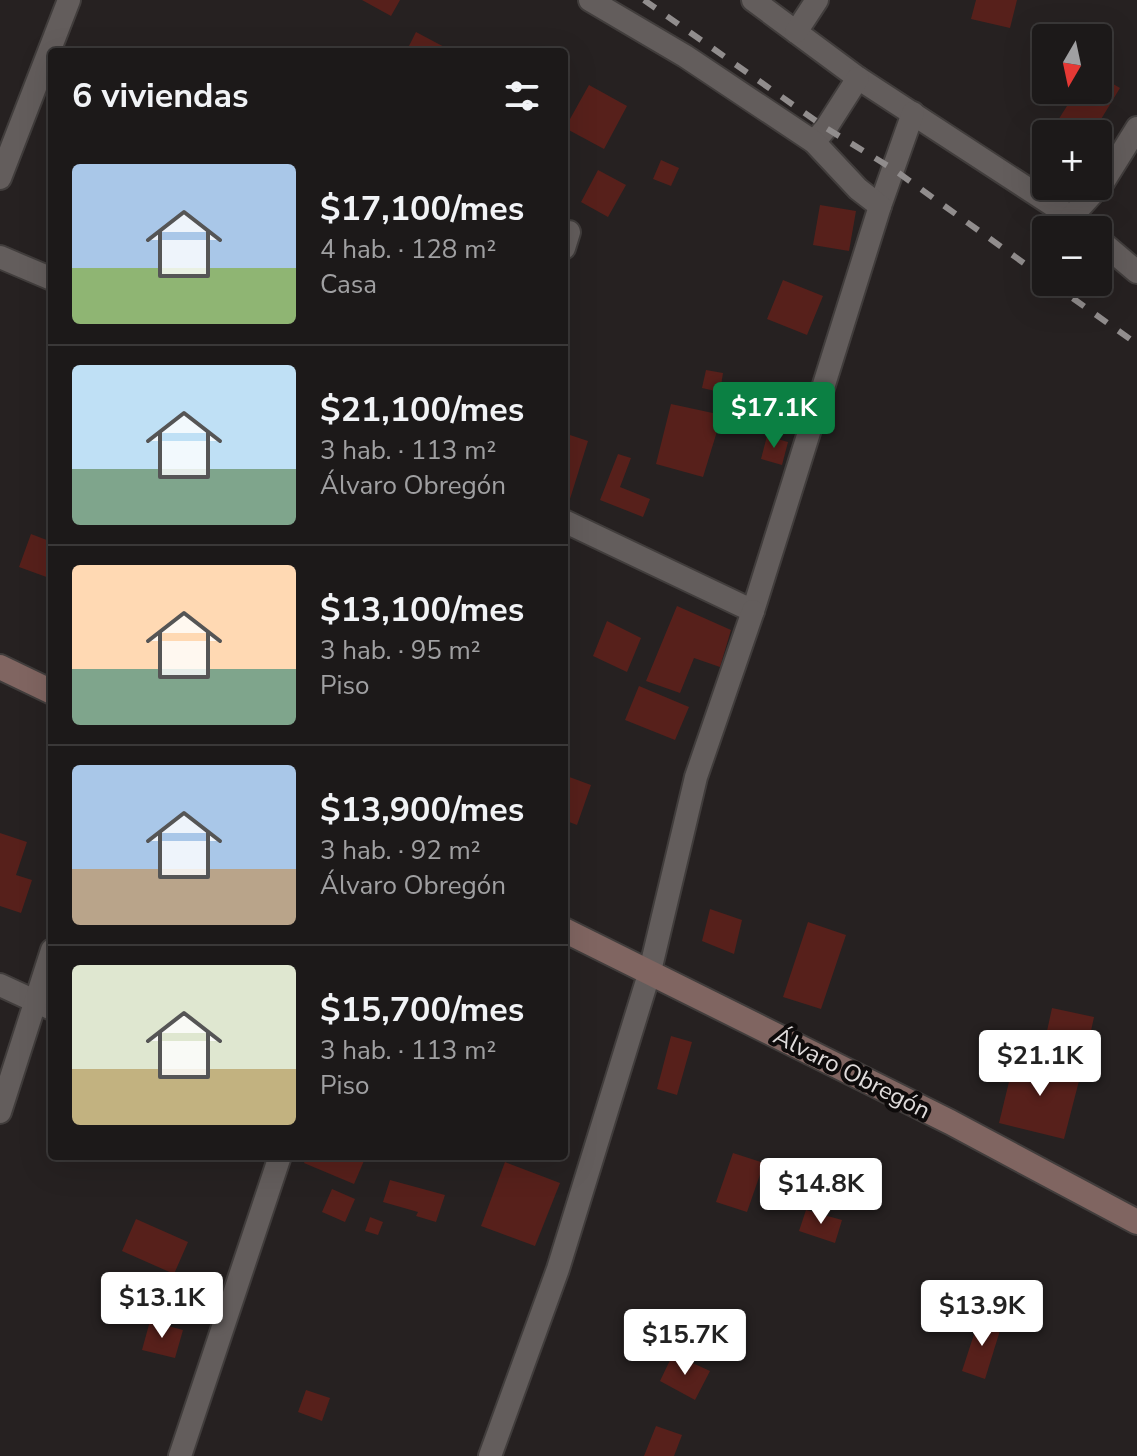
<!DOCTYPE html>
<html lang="es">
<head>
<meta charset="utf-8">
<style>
	body { margin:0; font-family:"Nunito Sans",sans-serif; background:#292626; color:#f1f3f6; height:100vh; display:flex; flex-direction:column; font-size:30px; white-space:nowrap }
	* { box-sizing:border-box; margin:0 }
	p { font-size:26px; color:#a0a0a2 }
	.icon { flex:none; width:44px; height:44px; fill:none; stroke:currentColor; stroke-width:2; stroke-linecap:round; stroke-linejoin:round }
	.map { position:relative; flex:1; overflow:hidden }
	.sheet { position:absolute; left:48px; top:48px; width:520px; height:1112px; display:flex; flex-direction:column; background:#1c1919; border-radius:8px; box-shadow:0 8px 32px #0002,0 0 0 2px #3a3838 }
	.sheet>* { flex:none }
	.needle { width:52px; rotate:189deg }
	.controls { position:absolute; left:1032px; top:24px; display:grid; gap:16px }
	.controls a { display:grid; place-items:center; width:80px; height:80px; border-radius:8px; background:#1c1919; box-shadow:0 8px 32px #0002,0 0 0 2px #3a3838; font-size:40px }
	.price { position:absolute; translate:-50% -68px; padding:0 18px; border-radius:8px; background:#fff; color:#222; font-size:26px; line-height:52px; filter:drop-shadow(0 2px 4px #0008) }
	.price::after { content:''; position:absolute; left:50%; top:48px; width:24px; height:18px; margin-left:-12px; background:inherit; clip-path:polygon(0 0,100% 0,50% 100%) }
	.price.on { background:#0b8043; color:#fff }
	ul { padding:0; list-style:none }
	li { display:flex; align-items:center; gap:24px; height:200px; padding:0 24px }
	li+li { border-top:2px solid #3a3838 }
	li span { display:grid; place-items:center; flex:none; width:224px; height:160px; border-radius:8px; color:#555 }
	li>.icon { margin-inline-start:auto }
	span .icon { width:96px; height:96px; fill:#fffc; stroke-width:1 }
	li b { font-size:34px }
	h2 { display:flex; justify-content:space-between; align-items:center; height:96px; padding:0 24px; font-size:34px }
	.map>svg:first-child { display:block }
	.building { fill:#57201b }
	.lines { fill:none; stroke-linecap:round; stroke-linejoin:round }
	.street-casing { stroke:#413d3c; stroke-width:26 }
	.secondary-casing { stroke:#413d3c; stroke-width:28 }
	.street { stroke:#635d5c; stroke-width:22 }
	.secondary { stroke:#806561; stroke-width:24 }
	.rail { stroke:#918d8d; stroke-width:6; stroke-dasharray:14 14; stroke-linecap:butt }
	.labels { text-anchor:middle; stroke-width:8; stroke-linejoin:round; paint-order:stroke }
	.street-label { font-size:24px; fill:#dfdbdb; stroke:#0e0b0b }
</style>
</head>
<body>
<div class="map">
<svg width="1137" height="1456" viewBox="0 0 1137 1456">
	<rect width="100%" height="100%" fill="#262121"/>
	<g class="building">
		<polygon points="362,0 400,0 391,16"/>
		<polygon points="976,0 1017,0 1010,28 971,19"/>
		<polygon points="416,32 448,49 447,52 406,52"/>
		<polygon points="1103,78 1120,88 1092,134 1071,134 1055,125 1072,98 1086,106 1098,90"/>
		<polygon points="589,85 627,106 604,149 565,128"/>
		<polygon points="661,160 679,168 671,186 653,179"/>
		<polygon points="598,170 626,185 608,217 581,202"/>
		<polygon points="820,205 856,211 849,251 813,245"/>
		<polygon points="783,280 823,296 807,335 767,319"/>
		<polygon points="706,370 723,373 720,392 702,388"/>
		<polygon points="671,404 722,415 703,477 656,464"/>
		<polygon points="564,433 588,441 569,502 564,500"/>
		<polygon points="767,436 788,442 782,465 761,459"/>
		<polygon points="618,454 631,458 620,487 650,499 643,517 600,500"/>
		<polygon points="31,534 52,542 52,579 19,567"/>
		<polygon points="677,606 731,630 720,667 694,658 680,693 646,681"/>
		<polygon points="607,621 641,638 627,672 593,656"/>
		<polygon points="639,686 689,707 675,740 625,720"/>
		<polygon points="564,775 591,785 577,825 564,820"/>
		<polygon points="0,833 27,842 16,875 32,880 21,913 0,906"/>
		<polygon points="710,909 742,920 734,954 702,941"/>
		<polygon points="808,922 846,935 821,1009 783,997"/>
		<polygon points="1052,1008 1094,1017 1083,1068 1041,1059"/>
		<polygon points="671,1036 692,1042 677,1095 657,1089"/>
		<polygon points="1015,1057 1081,1073 1064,1139 999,1123"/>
		<polygon points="733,1153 764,1163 747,1212 716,1202"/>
		<polygon points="307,1156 366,1156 354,1184 304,1163"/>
		<polygon points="505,1162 560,1183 535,1246 481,1226"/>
		<polygon points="390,1180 445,1195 436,1222 416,1216 418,1212 383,1202"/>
		<polygon points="332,1189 355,1199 345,1222 322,1212"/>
		<polygon points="806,1210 842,1220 835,1243 799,1231"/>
		<polygon points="370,1217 383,1222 378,1235 365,1231"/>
		<polygon points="136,1219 188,1242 174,1274 122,1251"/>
		<polygon points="979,1319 1002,1324 985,1379 962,1371"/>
		<polygon points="150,1321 183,1330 175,1358 142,1350"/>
		<polygon points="673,1354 710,1371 695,1400 660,1381"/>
		<polygon points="306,1390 330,1398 322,1421 298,1412"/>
		<polygon points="656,1426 682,1435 674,1456 644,1456"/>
	</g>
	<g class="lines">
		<g class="street-casing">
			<g id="street">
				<polyline points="753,0 858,78 1071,217 1087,230"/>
				<polyline points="796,32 817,0"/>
				<polyline points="814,142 826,128 858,78"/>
				<polyline points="0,178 69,0"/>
				<polyline points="880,206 913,113"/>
				<polyline points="1071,217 1104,181 1137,128"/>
				<polyline points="1098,239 1137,272"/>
				<polyline points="564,248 569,232"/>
				<polyline points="0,257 52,279"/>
				<polyline points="564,521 753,611 880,206 858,189 814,142 685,56 590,0"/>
				<polyline points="0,985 52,1009"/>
				<polyline points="0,1112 52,950"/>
				<polyline points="180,1456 280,1156"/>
				<polyline points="490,1456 558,1269 650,971 696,777 753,611"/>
			</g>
		</g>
		<g class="secondary-casing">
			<g id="secondary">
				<polyline points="0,667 52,692"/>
				<polyline points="564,930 950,1122 1137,1222"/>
			</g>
		</g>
		<use href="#street" class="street"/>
		<use href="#secondary" class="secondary"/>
		<g class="rail">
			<polyline points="644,0 826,128 893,169 1046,279"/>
			<polyline points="1050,282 1137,344"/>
		</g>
	</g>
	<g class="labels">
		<g class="street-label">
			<text transform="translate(852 1073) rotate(27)" y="8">Álvaro Obregón</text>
		</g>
	</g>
</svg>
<div class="controls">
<a><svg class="needle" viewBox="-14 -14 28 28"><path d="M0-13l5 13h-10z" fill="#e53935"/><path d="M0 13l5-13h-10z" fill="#a0a0a2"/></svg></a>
<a>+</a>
<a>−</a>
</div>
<b class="price on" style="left:774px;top:450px">$17.1K</b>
<b class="price" style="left:1040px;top:1098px">$21.1K</b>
<b class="price" style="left:821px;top:1226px">$14.8K</b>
<b class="price" style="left:162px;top:1340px">$13.1K</b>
<b class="price" style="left:982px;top:1348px">$13.9K</b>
<b class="price" style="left:685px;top:1377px">$15.7K</b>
<section class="sheet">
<h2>6 viviendas<svg class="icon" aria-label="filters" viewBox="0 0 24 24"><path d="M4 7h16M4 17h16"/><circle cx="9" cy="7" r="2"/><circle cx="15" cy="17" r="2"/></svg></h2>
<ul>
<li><span style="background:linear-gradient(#a9c7e8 65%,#8fb573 0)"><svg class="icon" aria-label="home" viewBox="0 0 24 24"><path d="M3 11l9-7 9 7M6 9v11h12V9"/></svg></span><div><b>$17,100/mes</b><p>4 hab. · 128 m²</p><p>Casa</p></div></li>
<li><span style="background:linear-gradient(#bfe0f5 65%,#7fa58c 0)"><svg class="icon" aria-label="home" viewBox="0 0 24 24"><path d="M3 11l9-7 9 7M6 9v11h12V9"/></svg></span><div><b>$21,100/mes</b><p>3 hab. · 113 m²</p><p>Álvaro Obregón</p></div></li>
<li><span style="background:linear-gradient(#ffd9b3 65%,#7fa58c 0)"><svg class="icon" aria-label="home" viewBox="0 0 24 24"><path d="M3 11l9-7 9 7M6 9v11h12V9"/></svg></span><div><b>$13,100/mes</b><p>3 hab. · 95 m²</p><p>Piso</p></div></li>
<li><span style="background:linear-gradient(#a9c7e8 65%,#b9a48a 0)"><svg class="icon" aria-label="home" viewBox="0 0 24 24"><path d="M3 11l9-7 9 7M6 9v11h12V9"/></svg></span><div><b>$13,900/mes</b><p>3 hab. · 92 m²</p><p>Álvaro Obregón</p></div></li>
<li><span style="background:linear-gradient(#dfe7d0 65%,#c2b280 0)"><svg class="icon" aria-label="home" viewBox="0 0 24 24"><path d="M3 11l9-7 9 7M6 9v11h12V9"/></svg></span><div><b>$15,700/mes</b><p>3 hab. · 113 m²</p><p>Piso</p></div></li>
</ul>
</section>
</div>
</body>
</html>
